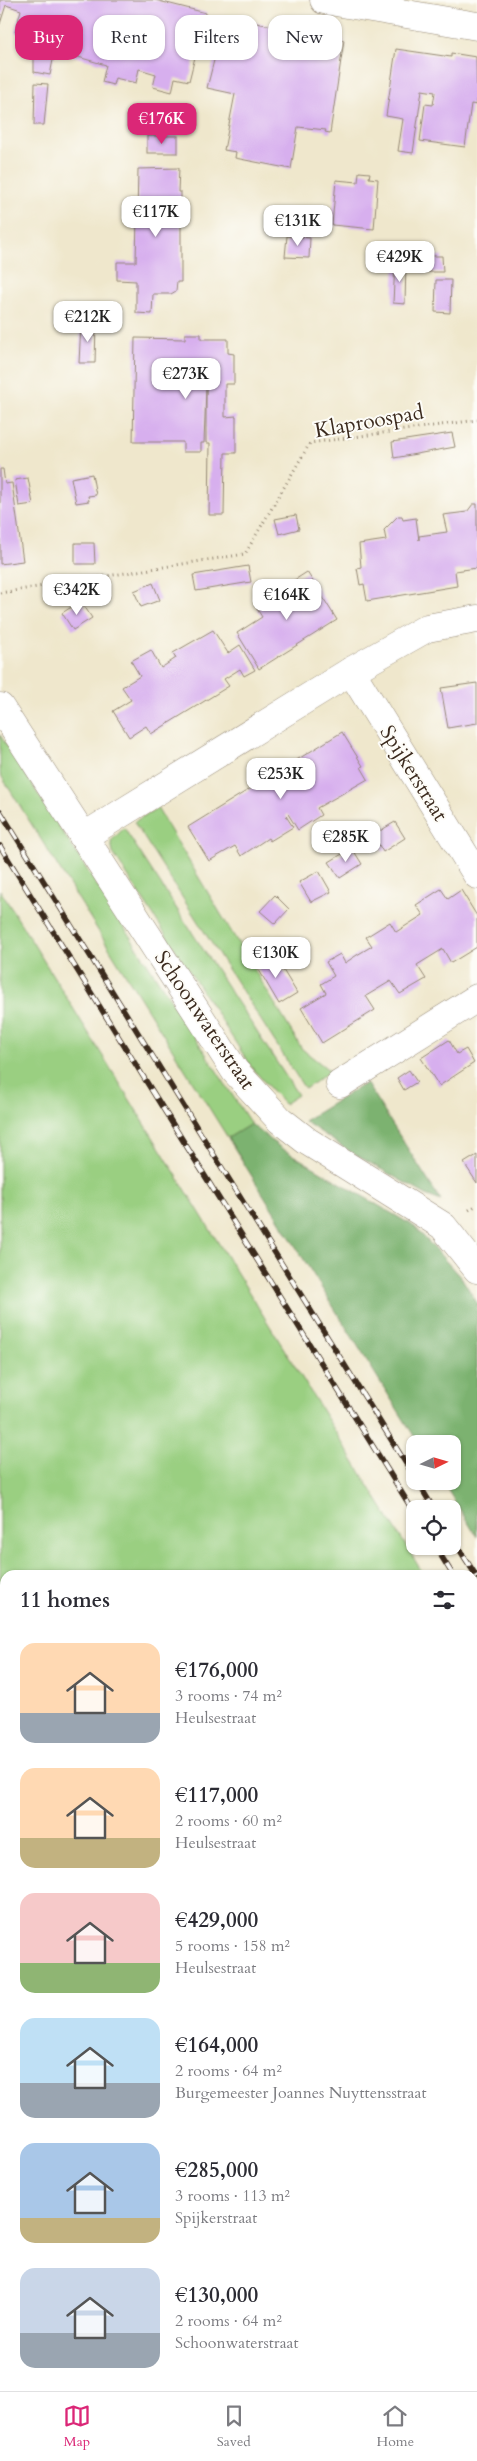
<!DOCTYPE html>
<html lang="en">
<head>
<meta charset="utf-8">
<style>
	body { margin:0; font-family:Cardo,serif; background:#f2f2f3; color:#2b2b33; height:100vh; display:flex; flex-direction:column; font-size:19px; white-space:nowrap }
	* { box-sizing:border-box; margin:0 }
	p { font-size:16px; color:#7c7c81 }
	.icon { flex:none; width:28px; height:28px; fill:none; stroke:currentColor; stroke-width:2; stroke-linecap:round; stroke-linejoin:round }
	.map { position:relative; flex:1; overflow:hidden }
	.side { position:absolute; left:0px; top:1570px; width:478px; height:821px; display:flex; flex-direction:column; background:#fff; border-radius:15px 15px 0 0; box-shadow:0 1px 4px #0004 }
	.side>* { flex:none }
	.top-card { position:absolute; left:15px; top:15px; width:448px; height:45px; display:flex; gap:10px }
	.needle { width:32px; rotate:85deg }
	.tools { position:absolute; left:406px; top:1435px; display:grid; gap:10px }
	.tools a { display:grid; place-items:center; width:55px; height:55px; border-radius:10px; background:#fff; box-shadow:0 1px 4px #0004; font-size:25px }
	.price { position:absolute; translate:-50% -42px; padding:0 11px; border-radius:10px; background:#fff; color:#222; font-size:16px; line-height:32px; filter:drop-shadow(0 1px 2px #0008) }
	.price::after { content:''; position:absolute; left:50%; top:30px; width:15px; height:11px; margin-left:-8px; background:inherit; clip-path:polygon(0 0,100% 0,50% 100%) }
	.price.on { background:#db2777; color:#fff }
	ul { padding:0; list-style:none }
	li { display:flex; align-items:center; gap:15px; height:125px; padding:0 20px }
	li span { display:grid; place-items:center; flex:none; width:140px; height:100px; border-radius:15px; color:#555 }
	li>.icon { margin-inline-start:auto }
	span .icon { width:60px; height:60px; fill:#fffc; stroke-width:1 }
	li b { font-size:21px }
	h2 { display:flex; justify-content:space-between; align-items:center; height:60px; padding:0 20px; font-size:21px }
	.tag { padding:0 18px; border-radius:15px; background:#fff; box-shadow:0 1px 4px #0004; font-size:18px; line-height:45px }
	.tag.on { background:#db2777; color:#fff }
	.menu { display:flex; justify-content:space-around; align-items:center; height:70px; border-top:1px solid #e1e1e2; background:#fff; font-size:14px; color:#7c7c81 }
	.menu a { display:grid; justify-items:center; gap:2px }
	.menu .on { color:#db2777 }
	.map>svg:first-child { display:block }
	.green { fill:#9acf81; stroke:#6a7c50 }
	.forest { fill:#7bb26f; stroke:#5b6e46 }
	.building { fill:#d7afee }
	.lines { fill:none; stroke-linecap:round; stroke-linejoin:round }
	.minor-casing { stroke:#958875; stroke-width:29 }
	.path { stroke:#958875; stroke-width:3; stroke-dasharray:1 4; stroke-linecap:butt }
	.minor { stroke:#fff; stroke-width:28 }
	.rail-casing { stroke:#3b2a1e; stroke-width:5.5 }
	.rail { stroke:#fdfcf7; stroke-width:4; stroke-dasharray:11; stroke-linecap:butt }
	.labels { text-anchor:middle; stroke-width:4; stroke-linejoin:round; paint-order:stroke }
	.street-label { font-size:21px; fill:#3b2a1e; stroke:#fdfcf7 }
</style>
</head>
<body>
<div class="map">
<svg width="477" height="2391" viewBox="0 0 477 2391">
	<rect width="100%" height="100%" fill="#fdfcf7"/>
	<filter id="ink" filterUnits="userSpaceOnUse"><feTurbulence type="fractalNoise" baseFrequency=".02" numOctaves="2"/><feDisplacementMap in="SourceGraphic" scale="10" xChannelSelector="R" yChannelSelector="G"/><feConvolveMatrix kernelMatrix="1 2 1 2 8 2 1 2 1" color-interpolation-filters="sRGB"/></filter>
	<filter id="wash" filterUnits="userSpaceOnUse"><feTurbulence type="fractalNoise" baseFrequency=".0096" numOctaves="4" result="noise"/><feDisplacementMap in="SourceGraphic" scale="20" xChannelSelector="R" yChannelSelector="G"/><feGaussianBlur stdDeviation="1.12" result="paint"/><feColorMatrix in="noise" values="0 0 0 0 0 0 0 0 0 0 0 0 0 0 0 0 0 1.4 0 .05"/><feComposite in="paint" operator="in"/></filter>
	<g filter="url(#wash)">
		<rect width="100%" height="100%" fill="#efe7cc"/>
		<g class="green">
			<polygon points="0,735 251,1124 228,1138 0,774"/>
			<polygon points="157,808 302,1049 330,1071 305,1089 134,822"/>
			<polygon points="124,828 298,1095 284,1104 252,1068 113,853 111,841"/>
			<polygon points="0,890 424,1575 5,1575 5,1899 0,1893"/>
			<polygon points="473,1653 477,1660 477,2391 182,2391 177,2386 472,2386"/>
			<polygon points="0,1991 5,1996 5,2235 0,2230"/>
		</g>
		<g class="forest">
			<polygon points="366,1083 441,1201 428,1196 349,1151 304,1121"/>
			<polygon points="251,1124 281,1148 415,1227 463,1280 477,1303 477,1537 442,1481 452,1481 452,1444 419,1444 228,1138"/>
			<polygon points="0,1893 5,1899 5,1996 0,1991"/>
		</g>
		<g id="blocks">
			<g class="building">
				<polygon points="0,0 155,0 206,13 189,81 175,78 172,92 153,87 156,74 139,69 136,83 115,78 113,85 102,82 106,65 71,55 74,47 65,45 67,31 54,28 50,43 56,45 50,75 34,72 34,51 18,47 21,34 15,32 21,10 6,5 0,24"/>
				<polygon points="225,17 344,40 330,133 325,132 326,130 298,127 291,169 235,158 236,152 224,150 235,94 207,88"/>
				<polygon points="396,49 451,57 451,53 476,57 477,105 471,104 465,147 420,141 425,104 433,105 435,92 422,90 413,153 398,151 403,119 386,116"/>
				<polygon points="35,83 48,84 44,125 34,125"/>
				<rect x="147" y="136" width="31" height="17"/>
				<polygon points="179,168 178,192 181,192 181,282 177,282 176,291 171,294 153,294 152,314 136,313 136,281 117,280 117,262 136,262 138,169"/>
				<polygon points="359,172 370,173 369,178 378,179 374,229 332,225 336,180 358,182"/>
				<polygon points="287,236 310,238 309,258 285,257"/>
				<polygon points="421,256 442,256 443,272 421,272"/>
				<polygon points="395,262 406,263 405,304 393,303"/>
				<polygon points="436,280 451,280 450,313 435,312"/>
				<polygon points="81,323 96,324 95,363 79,363"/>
				<polygon points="185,334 201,334 201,339 228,339 228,353 234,354 234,384 225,384 225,417 236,416 236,453 225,453 224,515 209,515 210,443 206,443 206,389 204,443 201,443 201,452 183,452 183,442 133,442 135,338 185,339"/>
				<polygon points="452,433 455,447 394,458 392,442"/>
				<polygon points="0,469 3,469 5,484 12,483 23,561 0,564"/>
				<polygon points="92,474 96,495 88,496 89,501 76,503 71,478"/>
				<polygon points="28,478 33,504 19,506 15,480"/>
				<polygon points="473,504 477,504 477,568 455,571 457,586 367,601 364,584 360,585 357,568 361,567 359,544 386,540 384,530 398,516 402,516 403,520 416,518 419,540 419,536 447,532 443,515 467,512"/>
				<polygon points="296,515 299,529 279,534 275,519"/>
				<polygon points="75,543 94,543 95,564 75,564"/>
				<polygon points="248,566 251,582 196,591 193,575"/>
				<polygon points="307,572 337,620 259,669 237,633 262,617 257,609 285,592 282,588"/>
				<polygon points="153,583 160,600 141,607 134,591"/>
				<polygon points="81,601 92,618 73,630 62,613"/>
				<polygon points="213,630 228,653 240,645 255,670 244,676 240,669 224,679 229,686 151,734 146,726 129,737 113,711 131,700 122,687 140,676 131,661 151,650 161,668 176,658 173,653"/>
				<polygon points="477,683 477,723 448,728 441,688"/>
				<polygon points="342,732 363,766 361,767 368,779 317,808 321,815 298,830 288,814 286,816 293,827 270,841 268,838 241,856 235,846 209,861 188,827"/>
				<polygon points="395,822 405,838 383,852 373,835"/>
				<polygon points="352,848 362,864 340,878 329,862"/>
				<polygon points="319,871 331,892 311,902 299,882"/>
				<polygon points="441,889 448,899 461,890 477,916 477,947 451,963 443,949 417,965 426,979 400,994 391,981 366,996 375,1010 322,1043 301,1008 326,993 321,984 334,976 326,962 340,954 345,963 357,955 372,946 366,937 390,922 396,932 423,915 416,905"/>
				<polygon points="275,895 289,909 275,924 260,911"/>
				<polygon points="269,956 272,960 275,957 297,993 279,1004 256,965"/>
				<polygon points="449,1040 457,1054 466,1049 474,1063 439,1086 421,1058"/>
				<polygon points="409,1070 417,1082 404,1090 397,1078"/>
				<polygon points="477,1155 477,1183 464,1163"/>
				<polygon points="5,2267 5,2325 0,2331 0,2273"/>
				<polygon points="3,2371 5,2386 21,2386 26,2391 0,2391 0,2375"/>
			</g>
		</g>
	</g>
	<g filter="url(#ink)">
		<use href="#blocks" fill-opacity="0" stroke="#958875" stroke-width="1"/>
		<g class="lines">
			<g class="minor-casing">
				<g id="minor">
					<polyline points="324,0 477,26"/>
					<polyline points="351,671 477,875"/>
					<polyline points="0,707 235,1071 280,1120 307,1141 443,1226 477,1269"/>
					<polyline points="83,837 351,671 427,628 477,619"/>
					<polyline points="340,1084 477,998"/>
				</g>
			</g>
			<g class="path">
				<polyline points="0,593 245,554 310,443 477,420"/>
				<polyline points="469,1210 477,1205"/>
			</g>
			<use href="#minor" class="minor"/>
			<g class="rail-casing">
				<g id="rail">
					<polyline points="0,811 415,1478"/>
					<polyline points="0,846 415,1514"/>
					<polyline points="417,1481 434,1509"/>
					<polyline points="452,1538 477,1577"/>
					<polyline points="435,1546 453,1575"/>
					<polyline points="472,1606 477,1614"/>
				</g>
			</g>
			<use href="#rail" class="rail"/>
		</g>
	</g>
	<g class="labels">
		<g class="street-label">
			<text transform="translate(369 421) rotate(-10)" y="7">Klaproospad</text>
			<text transform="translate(414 773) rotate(58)" y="7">Spijkerstraat</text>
			<text transform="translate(205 1020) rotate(56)" y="7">Schoonwaterstraat</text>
		</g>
	</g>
</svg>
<div class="tools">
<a><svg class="needle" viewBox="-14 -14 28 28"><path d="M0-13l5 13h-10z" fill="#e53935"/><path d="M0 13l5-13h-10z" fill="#7c7c81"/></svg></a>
<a><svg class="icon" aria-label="locate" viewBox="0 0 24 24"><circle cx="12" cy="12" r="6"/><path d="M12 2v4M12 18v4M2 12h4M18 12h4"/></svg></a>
</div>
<b class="price on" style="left:162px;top:145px">€176K</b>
<b class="price" style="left:156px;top:238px">€117K</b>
<b class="price" style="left:298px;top:247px">€131K</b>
<b class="price" style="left:400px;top:283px">€429K</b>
<b class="price" style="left:88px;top:343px">€212K</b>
<b class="price" style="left:186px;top:400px">€273K</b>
<b class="price" style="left:77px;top:616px">€342K</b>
<b class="price" style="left:287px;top:621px">€164K</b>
<b class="price" style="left:281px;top:800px">€253K</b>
<b class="price" style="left:346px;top:863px">€285K</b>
<b class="price" style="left:276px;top:979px">€130K</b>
<div class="top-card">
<a class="tag on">Buy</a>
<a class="tag">Rent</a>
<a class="tag">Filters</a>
<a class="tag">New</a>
</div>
<section class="side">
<h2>11 homes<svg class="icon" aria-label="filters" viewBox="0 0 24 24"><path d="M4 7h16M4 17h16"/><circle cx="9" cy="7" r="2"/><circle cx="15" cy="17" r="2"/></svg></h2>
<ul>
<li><span style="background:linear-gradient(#ffd9b3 70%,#9aa5b1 0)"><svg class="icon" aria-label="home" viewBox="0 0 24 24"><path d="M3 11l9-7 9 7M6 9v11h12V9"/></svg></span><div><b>€176,000</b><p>3 rooms · 74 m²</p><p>Heulsestraat</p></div></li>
<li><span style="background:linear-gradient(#ffd9b3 70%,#c2b280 0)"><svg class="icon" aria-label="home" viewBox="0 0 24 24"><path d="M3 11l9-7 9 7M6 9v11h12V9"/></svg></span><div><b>€117,000</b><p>2 rooms · 60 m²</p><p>Heulsestraat</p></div></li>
<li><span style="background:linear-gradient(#f6c9c9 70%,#8fb573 0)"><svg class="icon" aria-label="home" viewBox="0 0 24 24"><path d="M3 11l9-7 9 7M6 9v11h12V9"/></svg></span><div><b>€429,000</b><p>5 rooms · 158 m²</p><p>Heulsestraat</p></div></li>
<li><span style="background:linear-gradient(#bfe0f5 65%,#9aa5b1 0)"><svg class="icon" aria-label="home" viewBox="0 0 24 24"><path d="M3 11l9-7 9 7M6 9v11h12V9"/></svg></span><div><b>€164,000</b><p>2 rooms · 64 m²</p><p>Burgemeester Joannes Nuyttensstraat</p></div></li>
<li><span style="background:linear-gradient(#a9c7e8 75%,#c2b280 0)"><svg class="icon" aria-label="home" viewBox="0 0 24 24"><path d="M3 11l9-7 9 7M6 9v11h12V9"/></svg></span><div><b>€285,000</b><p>3 rooms · 113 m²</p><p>Spijkerstraat</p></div></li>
<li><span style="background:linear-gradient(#c9d6e8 65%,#9aa5b1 0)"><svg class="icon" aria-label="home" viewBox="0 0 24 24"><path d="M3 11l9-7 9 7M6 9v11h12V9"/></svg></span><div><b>€130,000</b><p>2 rooms · 64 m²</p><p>Schoonwaterstraat</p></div></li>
</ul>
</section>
</div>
<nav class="menu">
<a class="on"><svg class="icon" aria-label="map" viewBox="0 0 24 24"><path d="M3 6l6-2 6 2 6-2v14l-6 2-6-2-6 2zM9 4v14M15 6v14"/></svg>Map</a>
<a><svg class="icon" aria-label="saved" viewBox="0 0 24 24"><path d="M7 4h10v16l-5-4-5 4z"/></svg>Saved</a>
<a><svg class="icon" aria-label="home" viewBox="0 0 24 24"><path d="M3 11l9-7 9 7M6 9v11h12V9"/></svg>Home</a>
</nav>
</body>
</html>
